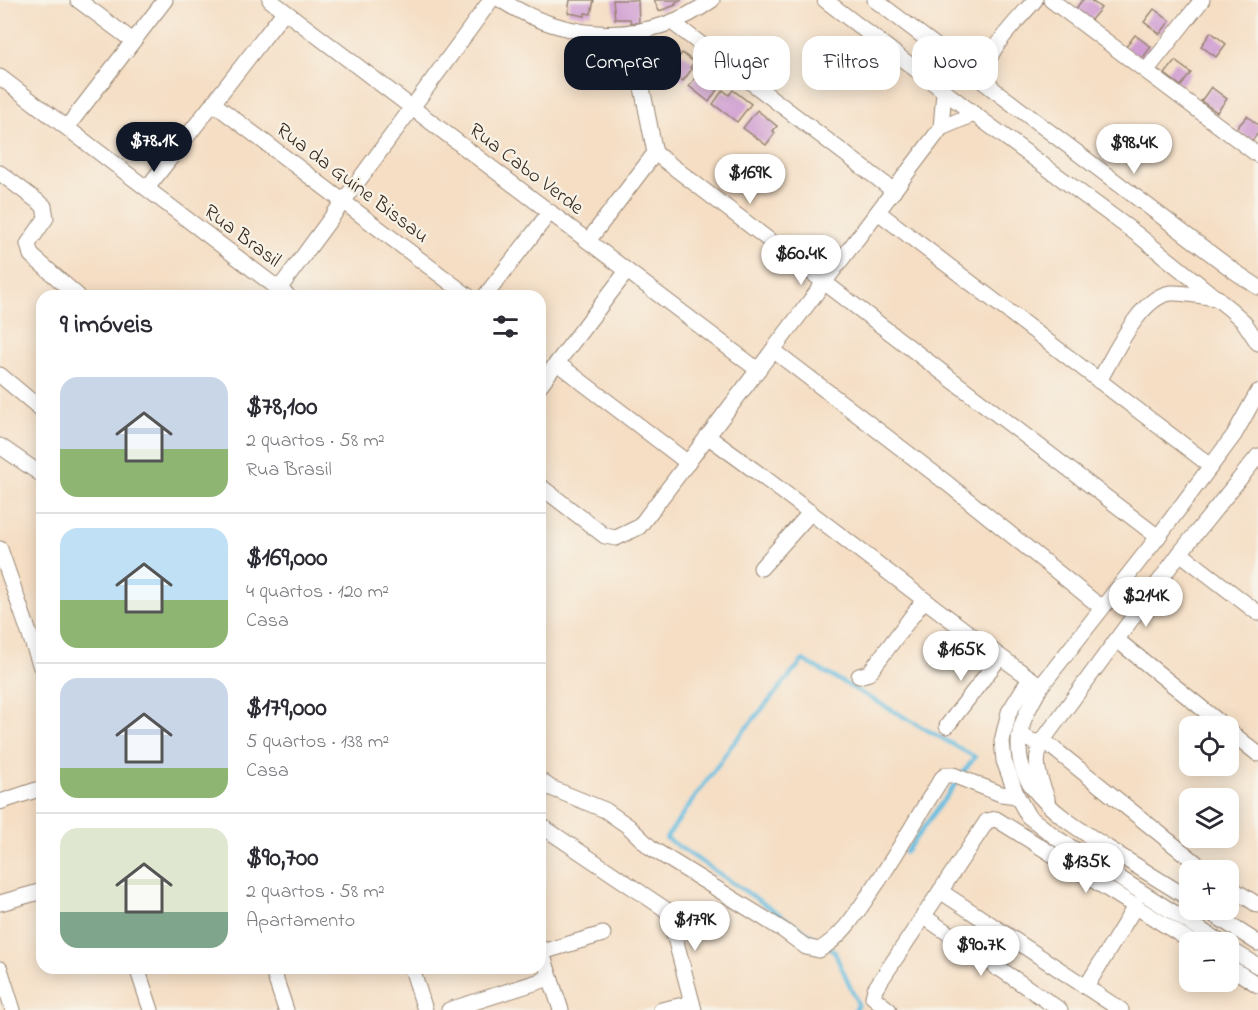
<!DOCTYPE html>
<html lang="pt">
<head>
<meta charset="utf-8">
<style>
	body { margin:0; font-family:"Indie Flower",sans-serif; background:#f7f7f7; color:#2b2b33; height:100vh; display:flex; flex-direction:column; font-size:22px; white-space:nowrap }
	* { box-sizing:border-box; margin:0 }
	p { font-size:20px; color:#7c7c81 }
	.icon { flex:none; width:33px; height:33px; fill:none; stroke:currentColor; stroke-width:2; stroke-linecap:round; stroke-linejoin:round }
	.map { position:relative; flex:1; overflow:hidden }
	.drawer { position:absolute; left:36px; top:290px; width:510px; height:684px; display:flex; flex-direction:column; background:#fff; border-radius:18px; box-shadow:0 3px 15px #0003 }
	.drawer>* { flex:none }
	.banner { position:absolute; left:564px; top:36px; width:570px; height:54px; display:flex; gap:12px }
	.buttons { position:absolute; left:1179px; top:716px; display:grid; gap:12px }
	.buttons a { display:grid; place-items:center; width:60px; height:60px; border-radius:12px; background:#fff; box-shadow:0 3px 15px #0003; font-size:30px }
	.price { position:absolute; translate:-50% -51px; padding:0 14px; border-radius:21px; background:#fff; color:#222; font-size:20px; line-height:39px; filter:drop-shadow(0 2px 3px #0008) }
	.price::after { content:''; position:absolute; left:50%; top:36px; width:18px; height:14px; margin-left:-9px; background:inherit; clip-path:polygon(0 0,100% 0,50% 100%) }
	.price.on { background:#111827; color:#fff }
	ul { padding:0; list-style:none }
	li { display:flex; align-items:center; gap:18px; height:150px; padding:0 24px }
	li+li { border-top:2px solid #e1e1e2 }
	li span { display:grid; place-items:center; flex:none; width:168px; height:120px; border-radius:18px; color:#555 }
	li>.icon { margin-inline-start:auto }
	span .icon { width:72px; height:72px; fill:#fffc; stroke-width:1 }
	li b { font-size:26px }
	h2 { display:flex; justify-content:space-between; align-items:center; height:72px; padding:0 24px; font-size:26px }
	.pill { padding:0 21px; border-radius:18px; background:#fff; box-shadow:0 3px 15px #0003; font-size:21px; line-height:54px }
	.pill.on { background:#111827; color:#fff }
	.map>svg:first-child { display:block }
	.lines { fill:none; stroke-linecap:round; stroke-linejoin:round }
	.stream { stroke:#64bde1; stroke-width:4 }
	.building { fill:#cf9bd1 }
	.minor-casing { stroke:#988471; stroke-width:17 }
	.minor { stroke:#fff; stroke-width:15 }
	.labels { text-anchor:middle; stroke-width:4.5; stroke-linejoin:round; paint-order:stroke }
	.street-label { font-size:21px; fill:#3b2a1e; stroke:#f7f3e8 }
</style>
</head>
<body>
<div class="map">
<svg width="1258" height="1010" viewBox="0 0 1258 1010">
	<rect width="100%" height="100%" fill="#f7f3e8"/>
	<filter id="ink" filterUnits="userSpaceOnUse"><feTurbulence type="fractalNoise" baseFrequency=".0167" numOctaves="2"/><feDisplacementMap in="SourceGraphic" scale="12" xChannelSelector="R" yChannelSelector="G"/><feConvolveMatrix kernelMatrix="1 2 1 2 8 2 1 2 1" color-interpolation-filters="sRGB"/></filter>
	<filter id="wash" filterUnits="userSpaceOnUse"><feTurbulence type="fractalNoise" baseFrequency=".008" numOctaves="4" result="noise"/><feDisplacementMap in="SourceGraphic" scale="24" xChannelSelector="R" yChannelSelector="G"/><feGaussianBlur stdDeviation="1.35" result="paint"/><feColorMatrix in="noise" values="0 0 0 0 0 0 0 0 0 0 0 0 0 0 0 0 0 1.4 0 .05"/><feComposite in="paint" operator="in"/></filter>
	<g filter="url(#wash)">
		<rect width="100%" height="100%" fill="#f5dec4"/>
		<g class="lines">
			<g class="stream">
				<polyline points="905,853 957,782"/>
				<polyline points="821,942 666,838 732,745 803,660 975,757 961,775"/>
				<polyline points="830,948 834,951 858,1004 855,1010"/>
			</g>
		</g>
		<g id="blocks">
			<g class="building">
				<polygon points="570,0 594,0 591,14 585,13 585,16 568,13"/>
				<polygon points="613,0 638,0 639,23 631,23 630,19 615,19"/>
				<polygon points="654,0 682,0 675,3 676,5 659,11"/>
				<polygon points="1082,0 1090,0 1101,8 1090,21 1075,10"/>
				<polygon points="1154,9 1170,21 1160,34 1144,22"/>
				<polygon points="1211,32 1226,44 1216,57 1201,46"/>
				<polygon points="1135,35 1151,47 1141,60 1125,48"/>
				<polygon points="674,53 679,57 682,53 694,62 690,68 692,69 683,81 664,67"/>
				<polygon points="1175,61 1191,73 1181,86 1165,74"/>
				<polygon points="702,69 722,82 709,102 689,86"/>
				<polygon points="1211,87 1227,99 1217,112 1201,101"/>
				<polygon points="723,90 729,95 733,90 751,104 737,122 713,104"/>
				<polygon points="757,110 777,126 773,131 775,133 766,145 743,128"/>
				<polygon points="1247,116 1258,125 1258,133 1252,141 1236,129"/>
			</g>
		</g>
	</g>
	<g filter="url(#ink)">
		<use href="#blocks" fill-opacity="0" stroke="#988471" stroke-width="1.5"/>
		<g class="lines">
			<g class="minor-casing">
				<g id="minor">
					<polyline points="78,0 133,41"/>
					<polyline points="270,0 758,370"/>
					<path d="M501 0C566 42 647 47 712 0"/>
					<polyline points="825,0 974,114 1138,235 1231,310 1244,322 1258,343"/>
					<polyline points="875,0 1234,271 1258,287"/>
					<polyline points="1051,0 1258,155"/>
					<polyline points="673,23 894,191"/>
					<polyline points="631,32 655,153 1158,537"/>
					<polyline points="1146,71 1202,0"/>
					<polyline points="0,77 288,296"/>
					<path d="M993 89C989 83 986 78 986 71 987 49 1021 17 1035 0"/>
					<polyline points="213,103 468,296"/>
					<polyline points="67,127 165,0"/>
					<polyline points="941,128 944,91"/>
					<polyline points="0,173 44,206 46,218 28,244 31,255 78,296"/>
					<polyline points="147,188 284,12"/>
					<polyline points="878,212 1211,466"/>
					<polyline points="588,241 655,153"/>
					<polyline points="279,289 491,0"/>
					<polyline points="485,296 550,212"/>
					<polyline points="773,350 948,484 1102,608"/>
					<polyline points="557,363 688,463"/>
					<polyline points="0,375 42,410"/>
					<path d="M1099 381C1113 357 1140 296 1171 293 1186 292 1203 297 1218 298"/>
					<polyline points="540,385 627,271"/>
					<path d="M707 436C817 514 920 600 1030 678"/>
					<polyline points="0,446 42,475"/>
					<polyline points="540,486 605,536 616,538 639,527 941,128 974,114"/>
					<polyline points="0,549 42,670"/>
					<polyline points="1180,553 1258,613"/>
					<polyline points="761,568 811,512"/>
					<polyline points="1117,640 1224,726"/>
					<polyline points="859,676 869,673 924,600"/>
					<polyline points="1038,684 1030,678 1009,712 1002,741 1004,761 1017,796 1028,816 1058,839 1220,942"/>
					<path d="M1022 725V734C1030 741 1034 744 1043 740L1205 870"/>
					<polyline points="947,726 1000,657"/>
					<polyline points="1228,730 1258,754"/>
					<path d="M540 780 551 788 605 810 628 826 651 848 783 930 806 947 819 950C841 937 854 917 868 896 895 858 917 817 942 778L946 775H953L1001 794 1017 796"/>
					<path d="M1047 798C1039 777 1032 761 1043 740L1180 553 1258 456"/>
					<polyline points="0,802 42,788"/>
					<polyline points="540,825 665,909 669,915 694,1010"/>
					<polyline points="1228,886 1258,905"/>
					<polyline points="940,891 1121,1010"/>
					<path d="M1190 899C1162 882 1135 865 1108 848 1082 831 1053 814 1033 788 1024 776 1019 761 1019 746 1018 724 1031 705 1041 686L1158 537 1234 435 1258 392"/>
					<polyline points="0,903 39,892"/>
					<polyline points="1205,909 1258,943"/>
					<polyline points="923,916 1060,1010"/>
					<polyline points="540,947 561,1010"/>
					<polyline points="1228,948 1258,966"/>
					<polyline points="542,952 603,934"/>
					<polyline points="1228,966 1258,985"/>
					<polyline points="137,968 151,1010"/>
					<polyline points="272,968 286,1010"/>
					<polyline points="412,968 425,1010"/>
					<polyline points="996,968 1014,941"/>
					<polyline points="0,969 13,1010"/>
					<polyline points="1086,987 1136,905"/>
					<polyline points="449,1010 550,978"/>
					<polyline points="661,1010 692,1003"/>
					<polyline points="889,1010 873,997 875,989 987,821 996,819 1192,942"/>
				</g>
			</g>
			<use href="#minor" class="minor"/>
		</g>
	</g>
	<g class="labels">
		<g class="street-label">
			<text transform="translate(527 168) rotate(37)" y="7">Rua Cabo Verde</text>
			<text transform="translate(353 182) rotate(37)" y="7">Rua da Guine Bissau</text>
			<text transform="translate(243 235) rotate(37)" y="7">Rua Brasil</text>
		</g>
	</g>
</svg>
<div class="buttons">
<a><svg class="icon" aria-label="locate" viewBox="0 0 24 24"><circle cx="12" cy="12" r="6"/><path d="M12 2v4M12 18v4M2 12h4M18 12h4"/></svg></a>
<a><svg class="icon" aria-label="layers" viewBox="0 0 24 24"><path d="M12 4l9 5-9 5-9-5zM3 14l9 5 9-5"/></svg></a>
<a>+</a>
<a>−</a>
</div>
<b class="price on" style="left:154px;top:173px">$78.1K</b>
<b class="price" style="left:1134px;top:175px">$98.4K</b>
<b class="price" style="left:750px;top:205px">$169K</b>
<b class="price" style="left:801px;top:286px">$60.4K</b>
<b class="price" style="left:1146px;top:628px">$214K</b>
<b class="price" style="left:961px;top:682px">$165K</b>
<b class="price" style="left:1086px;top:894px">$135K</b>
<b class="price" style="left:695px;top:952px">$179K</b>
<b class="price" style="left:981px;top:977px">$90.7K</b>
<div class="banner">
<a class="pill on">Comprar</a>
<a class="pill">Alugar</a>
<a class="pill">Filtros</a>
<a class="pill">Novo</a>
</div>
<section class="drawer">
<h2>9 imóveis<svg class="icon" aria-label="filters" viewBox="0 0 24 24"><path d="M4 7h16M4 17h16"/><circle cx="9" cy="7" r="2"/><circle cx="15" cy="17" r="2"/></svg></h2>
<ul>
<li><span style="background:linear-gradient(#c9d6e8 60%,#8fb573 0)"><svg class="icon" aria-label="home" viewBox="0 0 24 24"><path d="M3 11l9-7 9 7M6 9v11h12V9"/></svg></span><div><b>$78,100</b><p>2 quartos · 58 m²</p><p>Rua Brasil</p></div></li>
<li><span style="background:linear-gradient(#bfe0f5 60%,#8fb573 0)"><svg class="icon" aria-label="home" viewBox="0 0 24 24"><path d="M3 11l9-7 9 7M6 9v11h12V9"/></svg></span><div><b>$169,000</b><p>4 quartos · 120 m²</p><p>Casa</p></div></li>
<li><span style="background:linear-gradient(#c9d6e8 75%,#8fb573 0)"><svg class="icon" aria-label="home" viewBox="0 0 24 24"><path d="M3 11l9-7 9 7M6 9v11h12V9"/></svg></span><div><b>$179,000</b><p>5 quartos · 138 m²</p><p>Casa</p></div></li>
<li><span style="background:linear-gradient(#dfe7d0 70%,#7fa58c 0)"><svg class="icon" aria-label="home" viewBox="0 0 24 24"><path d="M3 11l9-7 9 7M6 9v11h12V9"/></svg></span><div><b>$90,700</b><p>2 quartos · 58 m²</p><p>Apartamento</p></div></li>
</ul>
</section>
</div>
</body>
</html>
